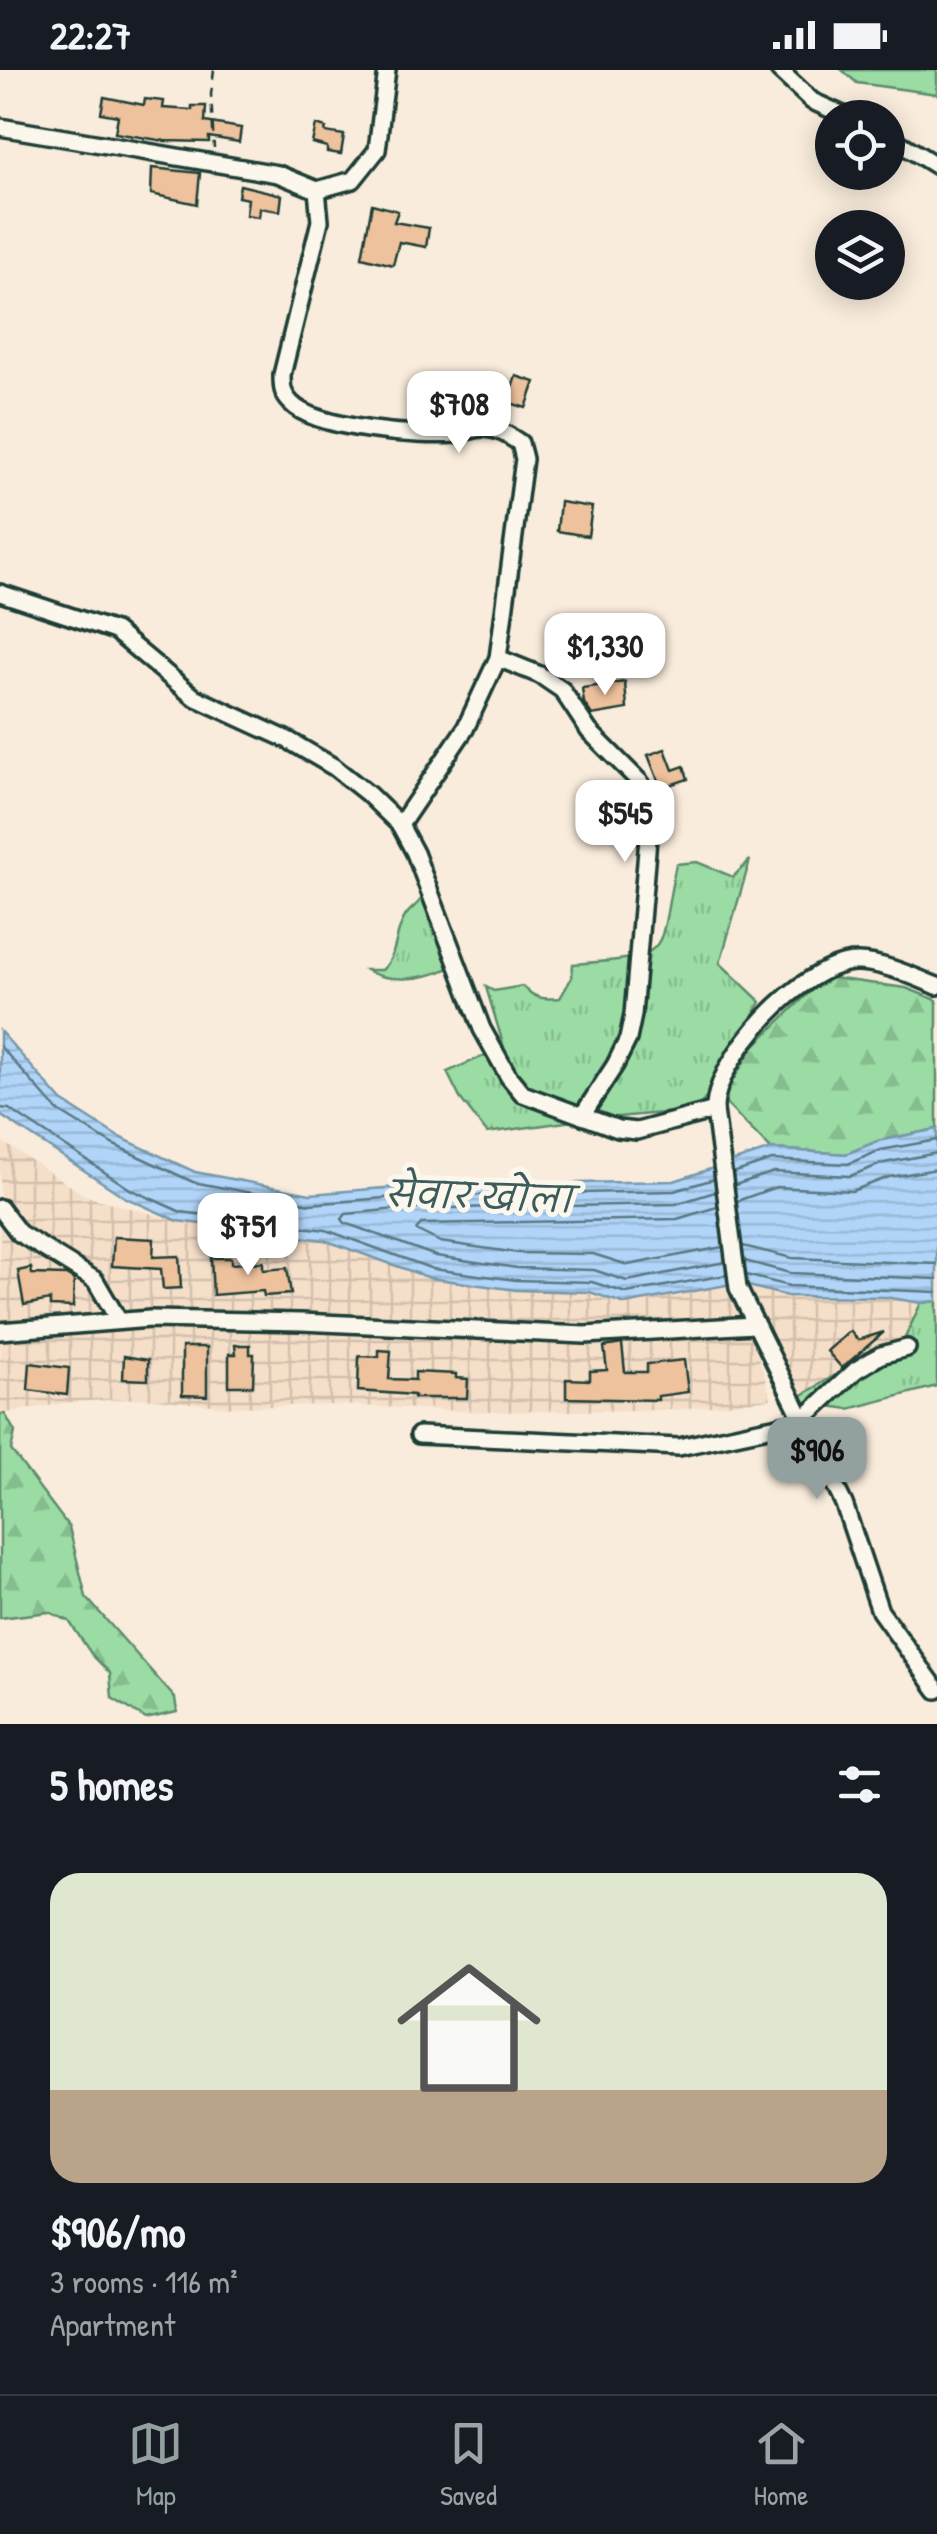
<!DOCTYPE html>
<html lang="en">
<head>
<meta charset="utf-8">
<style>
	body { margin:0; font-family:"Patrick Hand","Playpen Sans Deva",sans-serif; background:#242831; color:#f1f3f6; height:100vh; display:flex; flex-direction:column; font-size:38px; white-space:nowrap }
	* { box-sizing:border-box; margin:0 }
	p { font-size:32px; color:#9ea1a6 }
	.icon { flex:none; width:55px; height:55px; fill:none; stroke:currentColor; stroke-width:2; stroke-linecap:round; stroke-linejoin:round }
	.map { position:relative; height:1654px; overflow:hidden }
	.panel { display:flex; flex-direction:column; background:#171b24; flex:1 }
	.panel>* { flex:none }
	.tools { position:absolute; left:815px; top:30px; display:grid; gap:20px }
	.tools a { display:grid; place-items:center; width:90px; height:90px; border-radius:50%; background:#171b24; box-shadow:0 5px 25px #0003; font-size:50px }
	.price { position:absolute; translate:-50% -85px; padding:0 22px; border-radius:20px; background:#fff; color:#222; font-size:32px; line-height:65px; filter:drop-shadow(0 2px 5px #0008) }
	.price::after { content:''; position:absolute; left:50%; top:60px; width:30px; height:22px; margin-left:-15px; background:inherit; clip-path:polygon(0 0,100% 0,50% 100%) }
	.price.selected { background:#92a19f; color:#111 }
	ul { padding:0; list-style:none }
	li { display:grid; align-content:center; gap:20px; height:530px; padding:0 50px }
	li span { display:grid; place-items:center; height:310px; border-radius:30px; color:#555 }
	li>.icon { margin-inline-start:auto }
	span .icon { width:180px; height:180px; fill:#fffc; stroke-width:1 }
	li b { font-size:42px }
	h2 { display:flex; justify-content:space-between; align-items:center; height:120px; padding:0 50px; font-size:42px }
	.status { display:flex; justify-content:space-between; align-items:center; height:70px; padding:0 50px; background:#171b24; direction:ltr }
	.status svg { height:28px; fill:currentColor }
	.tab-bar { display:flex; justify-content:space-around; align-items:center; height:140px; border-top:2px solid #363941; background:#171b24; font-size:28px; color:#9ea1a6 }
	.tab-bar a { display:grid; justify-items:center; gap:5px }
	.tab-bar .selected { color:#92a19f }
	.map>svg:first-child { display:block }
	.industrial { fill:url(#industrial-grid) }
	.grass { fill:url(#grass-tufts); stroke:#5d8c6c; stroke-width:2.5 }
	.forest { fill:url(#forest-firs); stroke:#5d8c6c; stroke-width:2.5 }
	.park { fill:#9bdba4; stroke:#5d8c6c; stroke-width:2.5 }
	.water { fill:url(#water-rules); stroke:#7798aa; stroke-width:2.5 }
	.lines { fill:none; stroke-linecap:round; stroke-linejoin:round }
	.shore { stroke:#597983; stroke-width:2.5 }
	.building { fill:#efc29e; stroke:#1f3d34; stroke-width:2.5 }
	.minor-casing { stroke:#1f3d34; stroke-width:22 }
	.path { stroke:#1f3d34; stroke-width:2.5; stroke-dasharray:10 8; stroke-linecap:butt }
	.minor { stroke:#fbf7ec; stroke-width:15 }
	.labels { text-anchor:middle; stroke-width:10; stroke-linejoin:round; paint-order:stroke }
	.water-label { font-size:35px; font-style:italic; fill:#3c5b5b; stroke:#fbf7ec }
</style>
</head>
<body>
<div class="status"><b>22:27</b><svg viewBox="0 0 49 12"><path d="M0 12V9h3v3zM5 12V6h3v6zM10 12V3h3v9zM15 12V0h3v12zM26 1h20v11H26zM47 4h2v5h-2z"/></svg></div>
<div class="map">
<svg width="937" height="1654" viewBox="0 0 937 1654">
	<defs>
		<pattern id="industrial-grid" width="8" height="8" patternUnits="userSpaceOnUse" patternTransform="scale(2.5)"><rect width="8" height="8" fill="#f6dfc9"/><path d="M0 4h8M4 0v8" fill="none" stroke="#d2c0ad"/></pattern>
		<pattern id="grass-tufts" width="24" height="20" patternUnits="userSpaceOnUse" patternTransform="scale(2.5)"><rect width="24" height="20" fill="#9bdba4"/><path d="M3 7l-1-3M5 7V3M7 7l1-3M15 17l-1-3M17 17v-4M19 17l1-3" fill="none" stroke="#85bd8e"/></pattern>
		<pattern id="forest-firs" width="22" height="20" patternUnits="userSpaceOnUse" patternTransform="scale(2.5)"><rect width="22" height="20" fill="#9bdba4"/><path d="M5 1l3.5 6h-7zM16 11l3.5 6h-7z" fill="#85bd8e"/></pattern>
		<pattern id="water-rules" width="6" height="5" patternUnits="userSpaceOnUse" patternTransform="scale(2.5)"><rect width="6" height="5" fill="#b1d4f9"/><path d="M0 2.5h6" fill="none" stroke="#98b7d6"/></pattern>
	</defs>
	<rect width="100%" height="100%" fill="#f9ecdc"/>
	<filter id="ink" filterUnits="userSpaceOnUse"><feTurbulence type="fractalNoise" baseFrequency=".01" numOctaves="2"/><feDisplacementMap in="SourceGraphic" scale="20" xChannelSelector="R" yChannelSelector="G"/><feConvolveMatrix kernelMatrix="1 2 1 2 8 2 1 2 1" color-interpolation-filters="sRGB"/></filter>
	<g filter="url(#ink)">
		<polygon class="industrial" points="0,1070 86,1126 178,1151 324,1170 430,1208 516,1220 590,1222 625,1234 737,1213 787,1226 885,1227 921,1233 904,1271 840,1302 793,1331 739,1219 771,1329 676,1340 482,1342 338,1335 230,1337 145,1328 72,1332 0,1344"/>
		<g class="grass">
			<path d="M750 790 720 893 761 932 708 1026 695 1040 573 1051 487 1063 460 1028 447 1002 504 977 486 917 494 921 522 916C534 928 542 930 560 928L572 907 573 894C677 886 656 887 676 794L697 792 733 807Z"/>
			<path d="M423 826 440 846 449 898C426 909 390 914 366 900H382C398 886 394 862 406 845 411 838 418 835 423 826Z"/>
			<polygon points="937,1231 937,1316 849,1339 793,1331 840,1302 903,1272 921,1233"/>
		</g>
		<g class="forest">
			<polygon points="825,907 906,918 937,930 937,1059 878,1071 846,1084 771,1079 721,1029 754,976"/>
			<polygon points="0,1344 5,1344 15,1362 11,1380 69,1457 86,1527 175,1628 177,1642 146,1649 112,1628 110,1603 92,1585 69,1551 49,1542 0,1548"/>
		</g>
		<polygon class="park" points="842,0 937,0 937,24 857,13"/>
		<polygon class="water" points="0,961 62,1031 117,1066 195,1102 310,1124 396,1117 674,1111 771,1079 846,1084 878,1071 937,1059 937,1231 921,1233 885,1227 787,1226 737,1213 625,1234 590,1222 516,1220 430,1208 324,1170 178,1151 126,1128 0,1045"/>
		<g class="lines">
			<g class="shore">
				<polyline points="0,976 57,1040 112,1074 193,1112 310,1134 397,1127 674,1121 714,1109"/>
				<polyline points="0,1038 9,1039 130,1119 181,1142 326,1160 433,1199 516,1210 592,1212 626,1223 726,1205"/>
				<polyline points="733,1103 772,1090 848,1094 881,1080 937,1070"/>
				<polyline points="735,1115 774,1102 850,1106 884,1093 937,1083"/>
				<polyline points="715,1122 676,1134 397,1139 346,1144 342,1149 345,1153 436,1186 517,1198 594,1200 627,1211 725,1192"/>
				<polyline points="737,1131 776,1117 852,1121 889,1107 937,1099"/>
				<polyline points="717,1137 677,1149 421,1154 416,1160 440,1172 518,1183 593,1184 628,1195 723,1177"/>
				<polyline points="743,1176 792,1188 937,1194"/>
				<polyline points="745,1191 790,1203 937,1209"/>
				<polyline points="746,1205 789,1216 937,1222"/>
			</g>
		</g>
		<g class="building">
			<polygon points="104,27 144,35 145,29 164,31 163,38 192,40 192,36 206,36 205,52 241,58 239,72 209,67 209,72 165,71 115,63 118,46 101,43"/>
			<polygon points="316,55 326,58 325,62 344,65 341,84 327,82 327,77 312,73"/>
			<polygon points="152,98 200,103 197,134 151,124"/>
			<polygon points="240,115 282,125 280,141 260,138 259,147 246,145 248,129 238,127"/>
			<polygon points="372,134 398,141 394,152 429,158 426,177 399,172 393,195 362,187"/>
			<polygon points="516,306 535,312 526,338 507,332"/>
			<polygon points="560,432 592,437 588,466 557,461"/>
			<polygon points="625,612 627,639 592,645 584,633 582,618"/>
			<polygon points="665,679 673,700 684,696 688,709 661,718 648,685"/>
			<polygon points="114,1167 154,1169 153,1187 179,1186 181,1218 163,1219 161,1199 112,1196"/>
			<polygon points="211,1188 231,1188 231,1194 263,1192 263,1200 287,1198 291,1224 264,1226 263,1221 213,1225"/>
			<polygon points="31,1198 32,1204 66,1205 74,1210 73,1237 50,1236 50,1230 24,1235 18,1201"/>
			<polygon points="850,1261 858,1270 884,1262 842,1298 827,1281"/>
			<polygon points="622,1274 625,1302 647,1302 647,1294 684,1290 688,1322 658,1326 658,1330 566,1328 566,1309 590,1310 590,1301 607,1300 604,1277"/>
			<polygon points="235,1275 250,1275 250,1284 254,1284 253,1316 229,1316 229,1284 236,1284"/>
			<polygon points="182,1277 207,1277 207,1326 182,1325"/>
			<polygon points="379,1280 391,1281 389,1309 415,1310 415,1302 456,1304 456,1308 468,1309 467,1328 414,1328 414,1325 358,1321 359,1286 379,1287"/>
			<polygon points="124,1286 148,1290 148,1310 123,1309"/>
			<polygon points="30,1293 69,1298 67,1325 28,1320"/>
		</g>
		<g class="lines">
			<g class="minor-casing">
				<g id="minor">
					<polyline points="779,0 812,31 850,48"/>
					<polyline points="0,57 278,104 317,120 353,110 377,80 387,0"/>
					<polyline points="888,66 937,96"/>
					<path d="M317 120 320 151 282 305C282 317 282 324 291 333 315 359 420 367 455 364 466 363 474 357 485 358 499 359 508 365 520 373L524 389 498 588 465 659 400 755"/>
					<polyline points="0,523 115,561 194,627 288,670 334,697 368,724 400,755 415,783 482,959 509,1007 523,1024 618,1059 637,1061 715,1040 738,1218 844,1434 880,1541 937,1620"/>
					<polyline points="498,588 540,605 562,620 589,661 640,712 651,733 633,945 628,969 615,995 582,1046"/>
					<path d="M715 1040C714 989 803 893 856 892 879 891 915 907 937 916"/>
					<polyline points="0,1138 19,1163 95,1210 119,1251"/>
					<polyline points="0,1261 150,1249 301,1252 585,1265 754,1255"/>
					<polyline points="419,1365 679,1377 801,1351 856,1300 881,1285 907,1278"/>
				</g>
			</g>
			<polyline class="path" points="214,0 211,24 214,78"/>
			<use href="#minor" class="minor"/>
		</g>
	</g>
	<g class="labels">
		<g class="water-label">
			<text transform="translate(478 1127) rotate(2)" y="12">सेवार खोला</text>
		</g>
	</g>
</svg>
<div class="tools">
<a><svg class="icon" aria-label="locate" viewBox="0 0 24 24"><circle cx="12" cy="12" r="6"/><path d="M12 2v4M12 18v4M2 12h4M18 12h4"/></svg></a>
<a><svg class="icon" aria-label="layers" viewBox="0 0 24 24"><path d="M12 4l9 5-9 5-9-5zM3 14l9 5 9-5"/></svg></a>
</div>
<b class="price" style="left:459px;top:386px">$708</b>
<b class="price" style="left:605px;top:628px">$1,330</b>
<b class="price" style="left:625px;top:795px">$545</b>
<b class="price" style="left:248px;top:1208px">$751</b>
<b class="price selected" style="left:817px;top:1432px">$906</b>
</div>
<section class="panel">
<h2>5 homes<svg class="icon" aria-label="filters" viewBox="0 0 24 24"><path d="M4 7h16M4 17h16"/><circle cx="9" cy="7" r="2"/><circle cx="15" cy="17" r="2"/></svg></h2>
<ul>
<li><span style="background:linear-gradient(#dfe7d0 70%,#b9a48a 0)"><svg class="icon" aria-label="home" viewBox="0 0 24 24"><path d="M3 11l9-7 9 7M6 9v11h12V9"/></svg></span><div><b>$906/mo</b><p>3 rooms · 116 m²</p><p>Apartment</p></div></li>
</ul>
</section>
<nav class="tab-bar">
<a class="selected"><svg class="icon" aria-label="map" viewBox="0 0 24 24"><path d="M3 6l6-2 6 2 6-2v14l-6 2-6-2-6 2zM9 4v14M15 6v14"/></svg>Map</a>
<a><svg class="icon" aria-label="saved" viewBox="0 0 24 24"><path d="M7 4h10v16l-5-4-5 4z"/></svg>Saved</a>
<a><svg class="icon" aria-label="home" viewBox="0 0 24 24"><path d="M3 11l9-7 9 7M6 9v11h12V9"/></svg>Home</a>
</nav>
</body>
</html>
